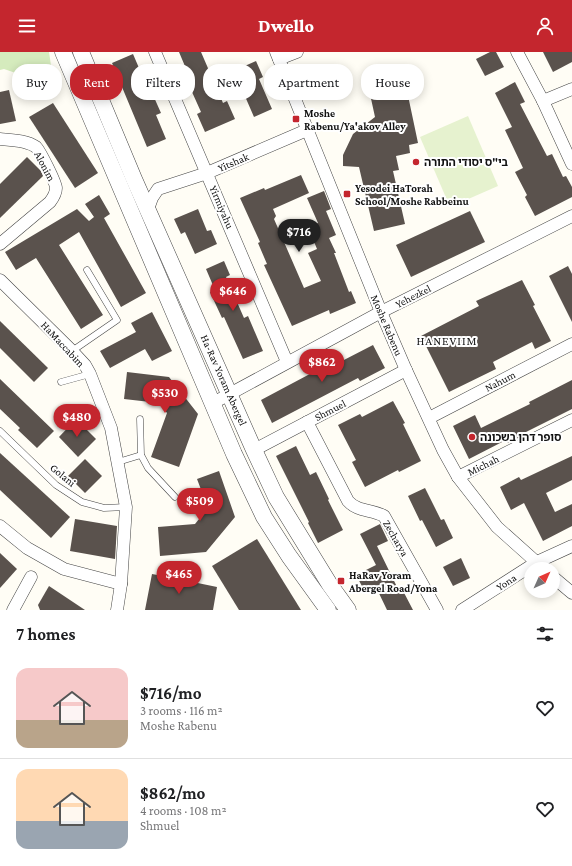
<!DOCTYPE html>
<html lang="en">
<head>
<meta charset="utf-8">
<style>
	body { margin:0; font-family:"Crimson Pro","Noto Sans Hebrew",serif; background:#f2f2f2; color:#202124; height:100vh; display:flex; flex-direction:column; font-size:15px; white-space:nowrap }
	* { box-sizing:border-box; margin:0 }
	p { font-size:13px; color:#757577 }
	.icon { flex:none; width:22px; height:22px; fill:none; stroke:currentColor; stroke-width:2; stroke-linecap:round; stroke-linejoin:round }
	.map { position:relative; height:558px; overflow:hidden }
	.drawer { display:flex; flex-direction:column; background:#fff; flex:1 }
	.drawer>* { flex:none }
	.banner { position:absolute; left:12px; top:12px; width:548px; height:36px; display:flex; gap:8px }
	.needle { width:26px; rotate:45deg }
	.controls { position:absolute; left:524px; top:510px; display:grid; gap:8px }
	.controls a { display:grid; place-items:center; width:36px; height:36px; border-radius:50%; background:#fff; box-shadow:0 2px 10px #0003; font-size:20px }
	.price { position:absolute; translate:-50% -34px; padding:0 9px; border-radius:14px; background:#c4262e; color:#fff; font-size:13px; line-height:26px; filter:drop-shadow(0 1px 2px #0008) }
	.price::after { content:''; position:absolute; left:50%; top:24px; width:12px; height:9px; margin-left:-6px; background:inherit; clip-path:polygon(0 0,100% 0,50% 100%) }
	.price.on { background:#222; color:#fff }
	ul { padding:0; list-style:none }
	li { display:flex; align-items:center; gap:12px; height:100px; padding:0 16px }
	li+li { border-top:1px solid #e0e0e0 }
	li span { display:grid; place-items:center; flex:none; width:112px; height:80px; border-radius:12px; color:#555 }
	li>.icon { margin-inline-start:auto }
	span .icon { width:48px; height:48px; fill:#fffc; stroke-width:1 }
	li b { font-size:17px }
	h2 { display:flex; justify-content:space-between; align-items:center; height:48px; padding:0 16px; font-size:17px }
	.chip { padding:0 14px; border-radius:16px; background:#fff; box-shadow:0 2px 10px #0003; font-size:14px; line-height:36px }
	.chip.on { background:#c4262e; color:#fff }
	header { display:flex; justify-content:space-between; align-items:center; height:52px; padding:0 16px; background:#c4262e; color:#fff; font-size:18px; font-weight:800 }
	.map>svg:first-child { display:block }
	.green { fill:#d5ebbd }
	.pitch { fill:#e6f2cf }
	.building { fill:#5a524d }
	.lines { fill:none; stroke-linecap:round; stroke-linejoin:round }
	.service-casing { stroke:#444; stroke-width:7 }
	.minor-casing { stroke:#444; stroke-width:13 }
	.tertiary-casing { stroke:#444; stroke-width:17 }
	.service { stroke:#fff; stroke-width:6 }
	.minor { stroke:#fff; stroke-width:12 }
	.tertiary { stroke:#fff; stroke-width:16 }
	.poi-dot { fill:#c4262e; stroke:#fff; stroke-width:1.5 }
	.labels { text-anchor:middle; stroke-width:4; stroke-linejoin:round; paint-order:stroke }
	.poi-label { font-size:11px; font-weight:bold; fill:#111; stroke:#fff; text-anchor:start }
	.street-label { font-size:11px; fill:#111; stroke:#fff }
	.neighbourhood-label { font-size:12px; letter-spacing:1px; fill:#111; stroke:#fff }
</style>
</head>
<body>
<header><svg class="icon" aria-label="menu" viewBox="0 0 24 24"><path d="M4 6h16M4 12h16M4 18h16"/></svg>Dwello<svg class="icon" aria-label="person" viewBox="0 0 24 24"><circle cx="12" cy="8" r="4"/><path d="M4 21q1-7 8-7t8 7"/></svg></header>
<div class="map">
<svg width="572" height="558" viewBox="0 0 572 558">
	<rect width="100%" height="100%" fill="#fffdf5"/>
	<polygon class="green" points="0,0 49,0 54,34 4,17 0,18"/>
	<polygon class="pitch" points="468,64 498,134 450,155 420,85"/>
	<g class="building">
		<polygon points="179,0 201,0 223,51 227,49 235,67 205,80 197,62 201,60 183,20 187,19"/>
		<polygon points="490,0 496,0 504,15 485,24 476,7"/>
		<polygon points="543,0 572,0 572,10 553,20"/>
		<polygon points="133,2 151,44 153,43 161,61 156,63 166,87 147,95 112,11"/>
		<polygon points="256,9 263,25 259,27 272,57 254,65 244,42 248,41 238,17"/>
		<polygon points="515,30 525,50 520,52 547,104 552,102 563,125 566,124 572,135 572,145 535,164 525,145 527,143 515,120 523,116 505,78 512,75 495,41"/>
		<polygon points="406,34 418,91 409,93 410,101 396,104 399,118 393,119 405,172 374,179 359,115 343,114 343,103 353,82 375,65 370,42"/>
		<polygon points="9,38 16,69 0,72 0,40"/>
		<polygon points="53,51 98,121 75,136 29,65"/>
		<polygon points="27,105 41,119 43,124 0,166 0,132"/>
		<polygon points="301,123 309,141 273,157 276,164 274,167 304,236 321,229 308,201 317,197 308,175 318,171 307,146 324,139 331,157 326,159 336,183 329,186 336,201 334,201 349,240 351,239 356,251 330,262 329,258 292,274 264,213 267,212 258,191 260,190 240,146 264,136 265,138"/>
		<polygon points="99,143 110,162 104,166 146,241 121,255 79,180 59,193 103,263 81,277 36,206 16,218 5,200 77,157 89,169 94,165 85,152"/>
		<polygon points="198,157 207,179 211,178 217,192 195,202 185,180 181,182 174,167"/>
		<polygon points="470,159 485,190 411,225 396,193"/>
		<polygon points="224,209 230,223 226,225 244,266 248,264 263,299 243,307 224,265 222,266 210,240 215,238 206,217"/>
		<polygon points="568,214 572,222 572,270 549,224"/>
		<polygon points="522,228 535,253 533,254 551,289 535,297 532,290 493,310 496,317 449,340 421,284 479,254 476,249"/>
		<polygon points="152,260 172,299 152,309 145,297 110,316 100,299 136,280 131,271"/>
		<polygon points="0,269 48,316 34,330 0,296"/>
		<polygon points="373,293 385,316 360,329 358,326 272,371 261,348 338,307 340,310"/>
		<polygon points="127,320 169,325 198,362 179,415 151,405 167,361 159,351 124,347"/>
		<polygon points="0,327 54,379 37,396 18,378 20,376 0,357"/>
		<polygon points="572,328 572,357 524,381 525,383 508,391 506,388 469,407 453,374 475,363 481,376 530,352 529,350"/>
		<polygon points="393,349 405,371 403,372 421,409 399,420 398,418 365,435 352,410 356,408 338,373 360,362 362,365"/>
		<polygon points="76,367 96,387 78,405 59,385"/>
		<polygon points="296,394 310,423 316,420 329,447 328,448 343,478 318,491 308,471 309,470 276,404"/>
		<polygon points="0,401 70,465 51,486 0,438"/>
		<polygon points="572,404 572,428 546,441 555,460 572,452 572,474 543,489 524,451 511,458 500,435 519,425 521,428"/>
		<polygon points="85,407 102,424 85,441 68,424"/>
		<polygon points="219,419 235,465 206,500 160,504 158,475 195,472 208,456 197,427"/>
		<polygon points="425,436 441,468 444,467 453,486 436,495 422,468 420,469 408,444"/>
		<polygon points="75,467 117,474 115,507 70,499"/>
		<polygon points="380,472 388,489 377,494 398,537 401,535 413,558 387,558 375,533 364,538 356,523 376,513 360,482"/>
		<polygon points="257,487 301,558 239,558 212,514"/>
		<polygon points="0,501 17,517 0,536"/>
		<polygon points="461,506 470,526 453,534 443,515"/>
		<polygon points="152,522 184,528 177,536 188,529 217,535 213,558 145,558"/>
		<polygon points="49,534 85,558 40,558 38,553"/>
	</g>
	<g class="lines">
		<g class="service-casing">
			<g id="service">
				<polyline points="72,299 117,268 87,218"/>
				<polyline points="61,330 90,322"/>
				<polyline points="140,367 141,403 148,416 175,445"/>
				<polyline points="0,379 56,433 82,450 104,456 126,455"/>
				<polyline points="118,410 141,403"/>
			</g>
		</g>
		<g class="minor-casing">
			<g id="minor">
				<polyline points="155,0 287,310"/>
				<polyline points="276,0 381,260 406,318 443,398 458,425 497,475 544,517"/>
				<polyline points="517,0 543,49 572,112"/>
				<polyline points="279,7 297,0"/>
				<polyline points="543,49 572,37"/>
				<path d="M0 87C11 88 27 88 36 95 40 99 56 131 56 136 56 142 53 146 50 150L0 192"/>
				<polyline points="148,157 152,146 158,137 207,121 307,78"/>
				<polyline points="0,228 72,299 85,313 90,322 111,376 126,455 121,532 117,558"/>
				<polyline points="213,351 381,260 572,164"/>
				<polyline points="429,366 572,292"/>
				<path d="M307 370 348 449C358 460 371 457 384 464L437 558"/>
				<polyline points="254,398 406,318"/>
				<polyline points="458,425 572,368"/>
				<polyline points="0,474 27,496 64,517 121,532"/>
				<polyline points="553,525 572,541"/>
				<polyline points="13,558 31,525"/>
				<polyline points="462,558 537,510 572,494"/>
			</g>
		</g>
		<g class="tertiary-casing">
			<g id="tertiary">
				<polyline points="63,0 234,402 264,465 289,504 328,558"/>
				<polyline points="81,0 134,127 254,398 276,445 330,533 348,558"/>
			</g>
		</g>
		<use href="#service" class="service"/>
		<use href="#minor" class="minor"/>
		<use href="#tertiary" class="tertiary"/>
	</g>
	<g class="poi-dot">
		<rect x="292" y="63" width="8" height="8" rx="2"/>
		<circle cx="416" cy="110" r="4"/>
		<rect x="343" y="138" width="8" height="8" rx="2"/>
		<circle cx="472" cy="385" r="4"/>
		<rect x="337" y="525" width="8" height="8" rx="2"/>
	</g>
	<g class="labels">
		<g class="poi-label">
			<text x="304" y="65">Moshe<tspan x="304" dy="13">Rabenu/Ya'akov Alley</tspan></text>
			<text x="424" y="114">בי"ס יסודי התורה</text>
			<text x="355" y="140">Yesodei HaTorah<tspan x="355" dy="13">School/Moshe Rabbeinu</tspan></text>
			<text x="480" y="389">סופר דהן בשכונה</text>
			<text x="349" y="527">HaRav Yoram<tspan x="349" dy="13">Abergel Road/Yona</tspan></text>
		</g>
		<g class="street-label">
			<text transform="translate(233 110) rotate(-23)" y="4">Yitshak</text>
			<text transform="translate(45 114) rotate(62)" y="4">Alonim</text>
			<text transform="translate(222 155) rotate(67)" y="4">Yirmiyahu</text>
			<text transform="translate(413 244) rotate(-27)" y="4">Yehezkel</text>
			<text transform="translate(387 273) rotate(67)" y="4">Moshe Rabenu</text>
			<text transform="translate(63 292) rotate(47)" y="4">HaMaccabim</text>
			<text transform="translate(224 328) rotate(66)" y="4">Ha-Rav Yoram Abergel</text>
			<text transform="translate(500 329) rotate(-27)" y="4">Nahum</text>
			<text transform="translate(330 358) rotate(-27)" y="4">Shmuel</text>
			<text transform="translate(483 413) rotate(-26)" y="4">Michah</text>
			<text transform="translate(63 423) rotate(39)" y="4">Golani</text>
			<text transform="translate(396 486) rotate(60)" y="4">Zecharya</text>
			<text transform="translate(506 530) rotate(-33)" y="4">Yona</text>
		</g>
		<g class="neighbourhood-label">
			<text x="447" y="293">HANEVIIM</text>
		</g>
	</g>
</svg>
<div class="controls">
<a><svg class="needle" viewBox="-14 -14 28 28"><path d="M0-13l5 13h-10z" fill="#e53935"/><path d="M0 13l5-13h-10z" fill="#757577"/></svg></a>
</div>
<b class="price on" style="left:299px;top:201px">$716</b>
<b class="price" style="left:233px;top:260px">$646</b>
<b class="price" style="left:322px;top:331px">$862</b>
<b class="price" style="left:165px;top:362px">$530</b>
<b class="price" style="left:77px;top:386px">$480</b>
<b class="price" style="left:200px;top:470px">$509</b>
<b class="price" style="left:179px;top:543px">$465</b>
<div class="banner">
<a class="chip">Buy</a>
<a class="chip on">Rent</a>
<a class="chip">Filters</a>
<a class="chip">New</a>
<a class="chip">Apartment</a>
<a class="chip">House</a>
</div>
</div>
<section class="drawer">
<h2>7 homes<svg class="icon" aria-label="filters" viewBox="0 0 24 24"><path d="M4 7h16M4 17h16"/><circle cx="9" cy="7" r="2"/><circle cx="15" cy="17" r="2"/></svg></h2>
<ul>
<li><span style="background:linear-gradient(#f6c9c9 65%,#b9a48a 0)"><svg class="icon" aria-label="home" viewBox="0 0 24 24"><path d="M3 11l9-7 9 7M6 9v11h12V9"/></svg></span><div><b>$716/mo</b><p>3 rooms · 116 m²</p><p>Moshe Rabenu</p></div><svg class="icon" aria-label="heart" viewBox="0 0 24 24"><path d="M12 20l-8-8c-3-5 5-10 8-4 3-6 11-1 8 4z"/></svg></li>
<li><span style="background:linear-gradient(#ffd9b3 65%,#9aa5b1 0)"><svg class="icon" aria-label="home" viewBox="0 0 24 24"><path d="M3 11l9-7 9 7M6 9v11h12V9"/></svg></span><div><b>$862/mo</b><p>4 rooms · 108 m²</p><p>Shmuel</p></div><svg class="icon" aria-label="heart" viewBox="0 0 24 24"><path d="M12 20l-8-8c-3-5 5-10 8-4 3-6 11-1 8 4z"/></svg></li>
</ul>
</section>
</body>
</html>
